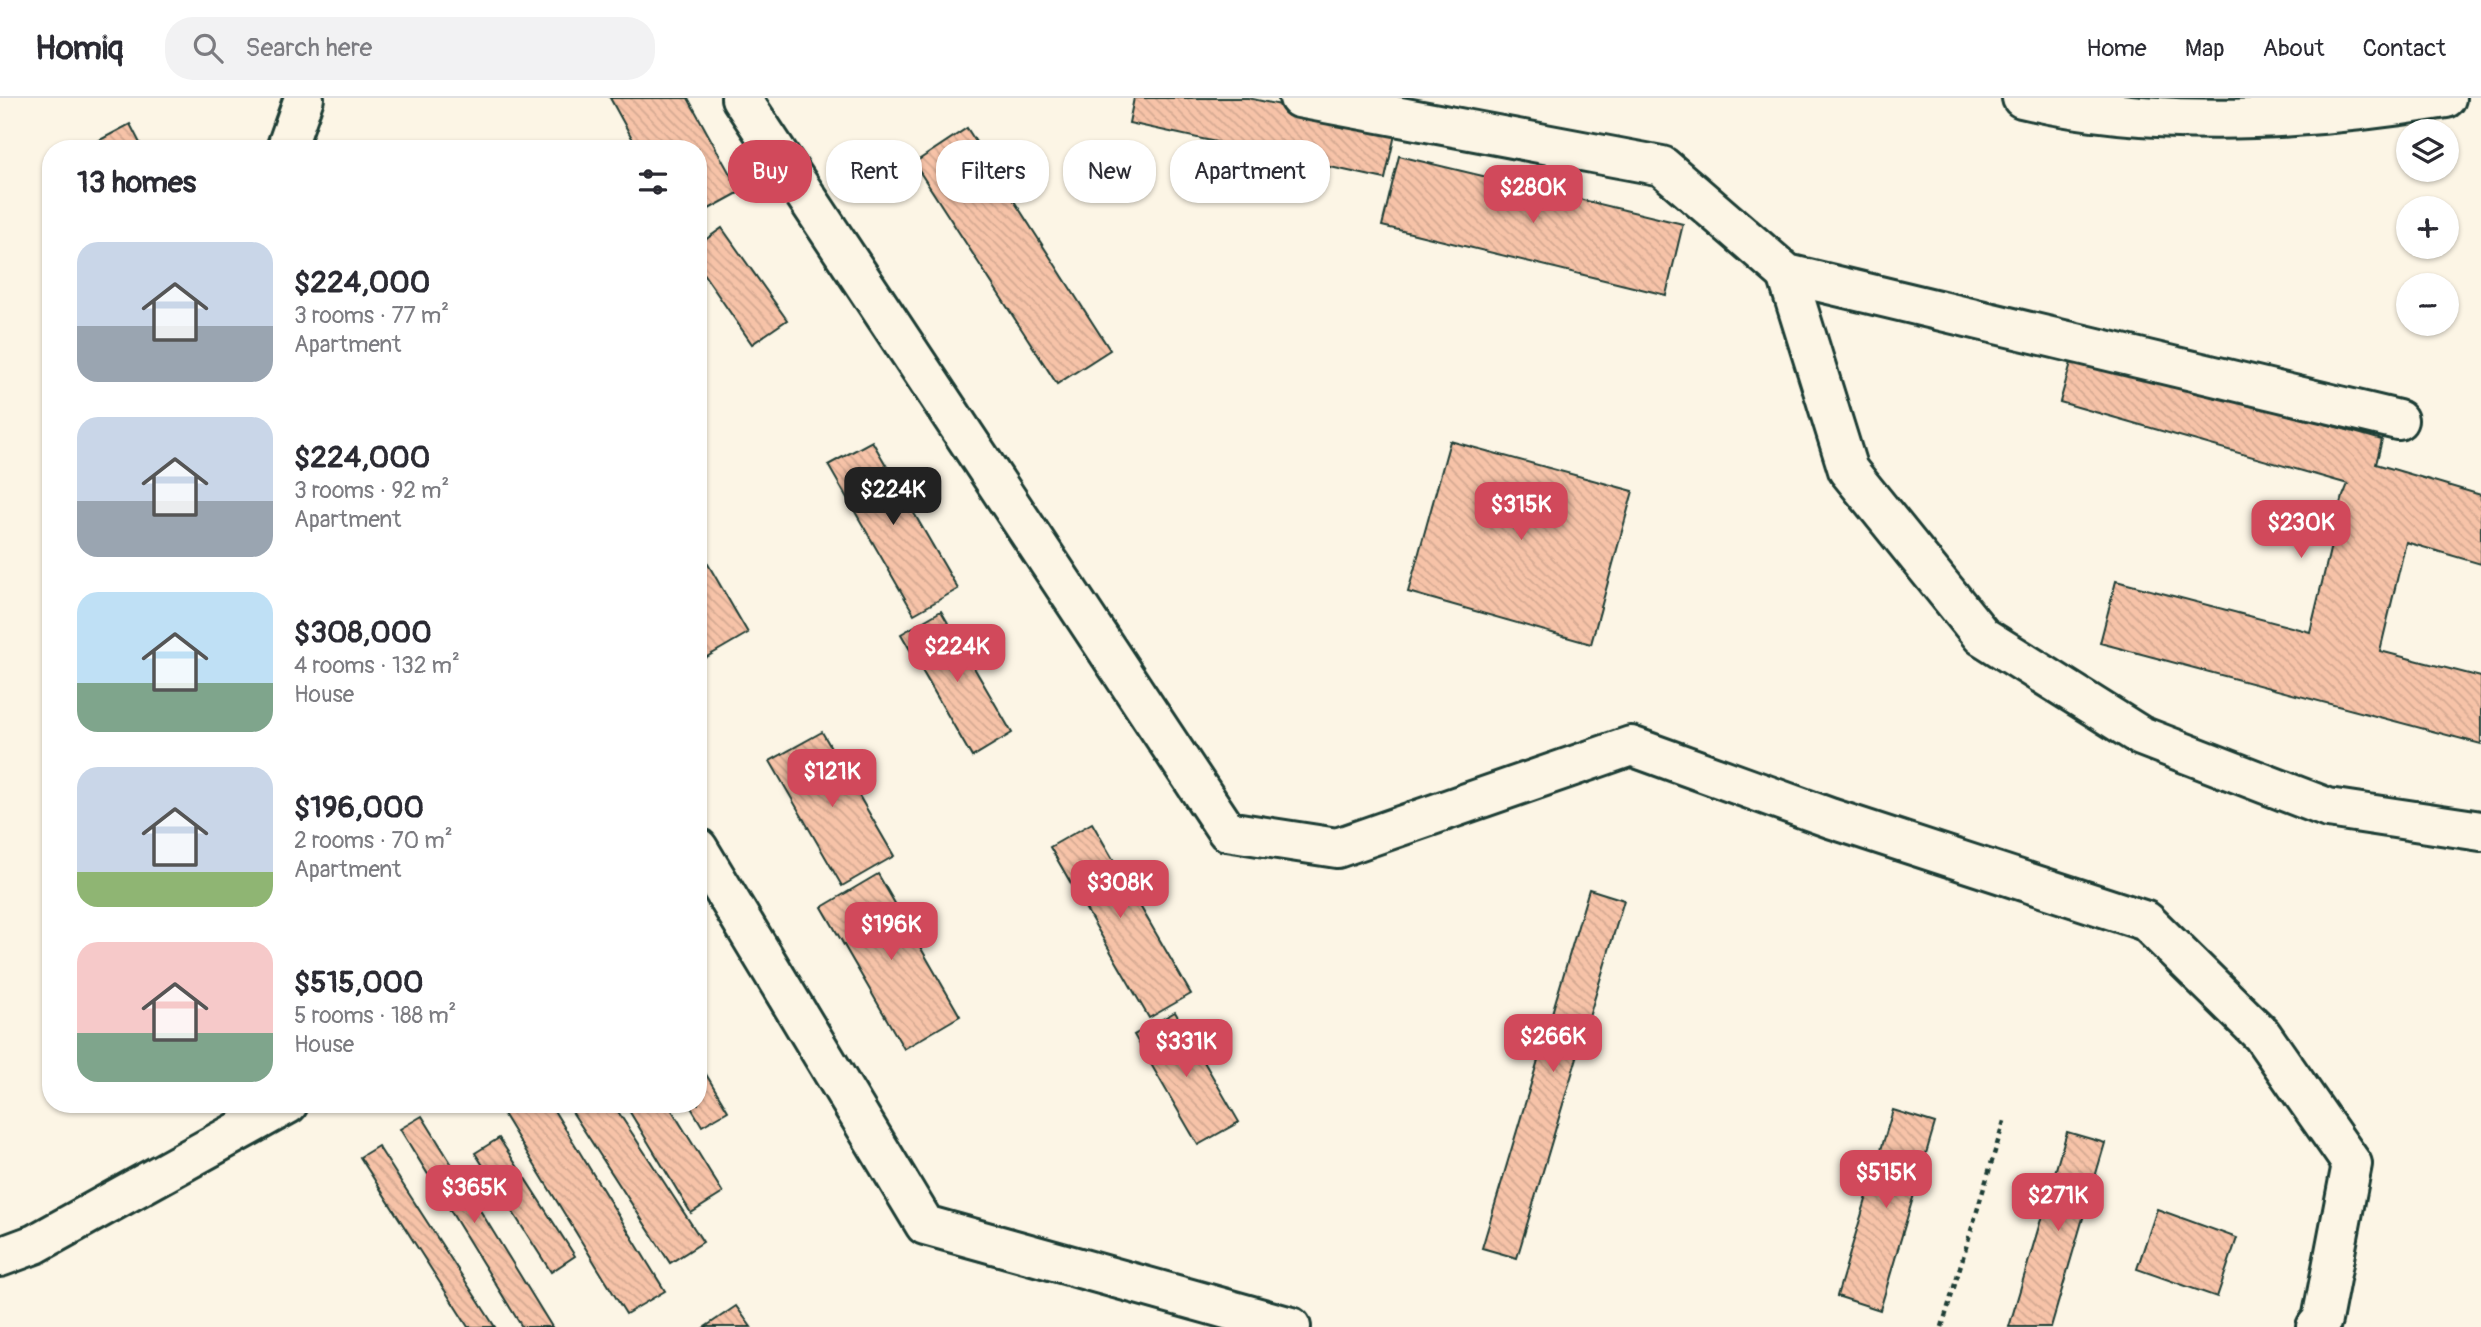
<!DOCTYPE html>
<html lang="en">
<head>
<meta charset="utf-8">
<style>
	body { margin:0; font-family:Pangolin,sans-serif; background:#f2f2f3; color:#2b2b33; height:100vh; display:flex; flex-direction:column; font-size:26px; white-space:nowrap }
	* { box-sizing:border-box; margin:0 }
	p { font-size:23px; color:#7c7c81 }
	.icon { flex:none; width:38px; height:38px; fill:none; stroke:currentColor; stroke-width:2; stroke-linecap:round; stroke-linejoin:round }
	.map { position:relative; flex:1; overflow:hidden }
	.drawer { position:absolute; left:42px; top:42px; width:665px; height:973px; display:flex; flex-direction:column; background:#fff; border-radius:28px; box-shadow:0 2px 5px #0004 }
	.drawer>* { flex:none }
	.banner { position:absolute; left:728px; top:42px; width:665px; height:63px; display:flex; gap:14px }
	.fabs { position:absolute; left:2396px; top:21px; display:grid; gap:14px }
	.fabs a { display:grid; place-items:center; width:63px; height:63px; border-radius:50%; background:#fff; box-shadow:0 2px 5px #0004; font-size:35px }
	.price { position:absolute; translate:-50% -60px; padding:0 16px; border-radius:14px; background:#d1495b; color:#fff; font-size:23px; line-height:46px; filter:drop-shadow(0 2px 4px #0008) }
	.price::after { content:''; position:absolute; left:50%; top:42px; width:21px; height:16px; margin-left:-10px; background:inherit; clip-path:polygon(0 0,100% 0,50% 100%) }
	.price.selected { background:#222; color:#fff }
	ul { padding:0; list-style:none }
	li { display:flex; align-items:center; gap:21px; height:175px; padding:0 35px }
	li span { display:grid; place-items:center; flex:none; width:196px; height:140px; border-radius:21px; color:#555 }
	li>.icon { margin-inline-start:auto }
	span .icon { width:84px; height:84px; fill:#fffc; stroke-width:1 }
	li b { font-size:30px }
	h2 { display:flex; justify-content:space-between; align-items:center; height:84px; padding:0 35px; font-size:30px }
	.pill { padding:0 24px; border-radius:28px; background:#fff; box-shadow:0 2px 5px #0004; font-size:24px; line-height:63px }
	.pill.selected { background:#d1495b; color:#fff }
	header { display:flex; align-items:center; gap:42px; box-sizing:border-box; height:98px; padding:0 35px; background:#fff; border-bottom:2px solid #e1e1e2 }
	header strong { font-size:33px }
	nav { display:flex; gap:38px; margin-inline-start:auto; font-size:24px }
	.search { width:490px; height:63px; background:#f2f2f3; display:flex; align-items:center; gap:18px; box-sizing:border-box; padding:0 24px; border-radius:28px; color:#7c7c81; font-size:26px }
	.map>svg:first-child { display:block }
	.building { fill:url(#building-back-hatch); stroke:#1f3d34; stroke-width:2 }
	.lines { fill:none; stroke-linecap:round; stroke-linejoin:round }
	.minor-casing { stroke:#1f3d34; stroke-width:44 }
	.path { stroke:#1f3d34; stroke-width:4.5; stroke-dasharray:5 5; stroke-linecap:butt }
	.minor { stroke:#fcf5e5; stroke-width:38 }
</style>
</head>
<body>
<header>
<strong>Homiq</strong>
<div class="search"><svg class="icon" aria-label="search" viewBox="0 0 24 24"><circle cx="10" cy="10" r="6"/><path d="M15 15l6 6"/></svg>Search here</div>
<nav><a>Home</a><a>Map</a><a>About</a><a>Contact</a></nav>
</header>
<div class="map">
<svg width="2481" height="1229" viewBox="0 0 2481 1229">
	<defs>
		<pattern id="building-back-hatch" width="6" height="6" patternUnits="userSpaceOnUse" patternTransform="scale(1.75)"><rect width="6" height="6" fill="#f7c3a8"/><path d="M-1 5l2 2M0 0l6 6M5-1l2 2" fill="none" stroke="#d3a891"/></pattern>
	</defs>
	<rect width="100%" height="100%" fill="#fcf5e5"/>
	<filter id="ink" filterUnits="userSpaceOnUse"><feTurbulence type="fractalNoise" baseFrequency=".0143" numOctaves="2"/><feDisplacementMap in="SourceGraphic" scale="14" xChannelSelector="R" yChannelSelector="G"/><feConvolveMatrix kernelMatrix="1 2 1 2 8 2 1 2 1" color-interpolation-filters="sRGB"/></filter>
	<g filter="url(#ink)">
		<g class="building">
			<polygon points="610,0 688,0 740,94 698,117 698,51 638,51"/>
			<polygon points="1134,0 1248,0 1396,32 1385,81 1129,25"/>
			<polygon points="130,26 143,51 83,51"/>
			<polygon points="967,30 1110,252 1057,286 914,65"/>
			<polygon points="1399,58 1683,126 1666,197 1382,128"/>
			<polygon points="722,130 787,222 752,246 698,168 698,147"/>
			<polygon points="2074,254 2382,342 2376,366 2481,397 2481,466 2406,444 2380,553 2481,579 2481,646 2100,545 2116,483 2310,534 2343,398 2348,386 2060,304"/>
			<polygon points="872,343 958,491 914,516 828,367"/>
			<polygon points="1450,343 1633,393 1591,546 1408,494"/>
			<polygon points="698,449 748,535 698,564"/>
			<polygon points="941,513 1012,635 972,659 901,536"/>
			<polygon points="822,634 894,758 842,788 770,663"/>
			<polygon points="1092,725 1191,896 1149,920 1050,749"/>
			<polygon points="878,776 960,918 904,951 822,809"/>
			<polygon points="1589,791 1624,802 1517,1160 1482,1150"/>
			<polygon points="1175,914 1239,1024 1198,1047 1134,937"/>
			<polygon points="701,968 728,1013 702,1028 689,1006 698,1006 698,969"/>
			<polygon points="497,1006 550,1006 665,1193 626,1216"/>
			<polygon points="567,1006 613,1006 703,1144 670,1165"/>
			<polygon points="625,1006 668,1006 723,1095 691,1115"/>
			<polygon points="1893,1012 1935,1025 1880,1212 1837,1198"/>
			<polygon points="422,1018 552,1229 522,1229 400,1031"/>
			<polygon points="2067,1034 2105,1045 2051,1229 2009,1229"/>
			<polygon points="499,1040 575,1158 551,1174 475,1055"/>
			<polygon points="378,1048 495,1229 468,1229 360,1059"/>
			<polygon points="2157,1111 2237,1140 2217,1199 2137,1171"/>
			<polygon points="736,1208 751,1229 705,1229"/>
		</g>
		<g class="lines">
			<g class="minor-casing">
				<g id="minor">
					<polyline points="741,0 1227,733 1337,750 1631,648 1830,720 2146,823 2262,937 2352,1066 2322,1222 2316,1229"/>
					<polyline points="1299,0 1662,68 1787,176 2398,322"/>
					<path d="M2022 0C2157 32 2309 23 2446 0"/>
					<polyline points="286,51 304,0"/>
					<polyline points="1787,176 1848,372 1982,538 2141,638 2328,710 2481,733"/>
					<polyline points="698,750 925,1127 1291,1229"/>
					<polyline points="0,1159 35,1146 288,1006"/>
				</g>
			</g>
			<polyline class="path" points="1942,1229 2005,1020"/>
			<use href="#minor" class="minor"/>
		</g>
	</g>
</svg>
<div class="fabs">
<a><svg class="icon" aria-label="layers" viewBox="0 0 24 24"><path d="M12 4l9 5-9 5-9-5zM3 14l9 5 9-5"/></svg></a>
<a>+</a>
<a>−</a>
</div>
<b class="price" style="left:1533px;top:127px">$280K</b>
<b class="price selected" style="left:893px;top:429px">$224K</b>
<b class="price" style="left:1521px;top:444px">$315K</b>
<b class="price" style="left:2301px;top:462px">$230K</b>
<b class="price" style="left:957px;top:586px">$224K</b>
<b class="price" style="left:832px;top:711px">$121K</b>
<b class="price" style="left:1120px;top:822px">$308K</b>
<b class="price" style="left:891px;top:864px">$196K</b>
<b class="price" style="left:1553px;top:976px">$266K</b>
<b class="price" style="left:1186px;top:981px">$331K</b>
<b class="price" style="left:1886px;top:1112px">$515K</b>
<b class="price" style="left:474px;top:1127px">$365K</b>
<b class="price" style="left:2058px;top:1135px">$271K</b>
<div class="banner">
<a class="pill selected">Buy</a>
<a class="pill">Rent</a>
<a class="pill">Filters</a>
<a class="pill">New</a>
<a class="pill">Apartment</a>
</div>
<section class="drawer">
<h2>13 homes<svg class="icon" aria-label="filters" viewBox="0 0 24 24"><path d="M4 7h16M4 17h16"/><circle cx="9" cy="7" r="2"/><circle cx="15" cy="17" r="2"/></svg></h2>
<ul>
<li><span style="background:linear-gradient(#c9d6e8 60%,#9aa5b1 0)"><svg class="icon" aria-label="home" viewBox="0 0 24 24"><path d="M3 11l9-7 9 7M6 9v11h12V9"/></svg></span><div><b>$224,000</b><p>3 rooms · 77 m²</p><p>Apartment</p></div></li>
<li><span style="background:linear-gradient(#c9d6e8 60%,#9aa5b1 0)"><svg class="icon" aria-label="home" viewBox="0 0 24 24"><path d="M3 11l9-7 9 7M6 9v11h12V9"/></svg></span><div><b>$224,000</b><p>3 rooms · 92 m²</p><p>Apartment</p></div></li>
<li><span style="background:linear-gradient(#bfe0f5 65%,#7fa58c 0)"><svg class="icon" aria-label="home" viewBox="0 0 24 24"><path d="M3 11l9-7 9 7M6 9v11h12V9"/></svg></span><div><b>$308,000</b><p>4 rooms · 132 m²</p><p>House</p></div></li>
<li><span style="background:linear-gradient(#c9d6e8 75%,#8fb573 0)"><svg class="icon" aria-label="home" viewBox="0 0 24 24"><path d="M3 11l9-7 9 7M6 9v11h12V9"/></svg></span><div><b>$196,000</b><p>2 rooms · 70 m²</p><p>Apartment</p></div></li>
<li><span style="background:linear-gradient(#f6c9c9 65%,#7fa58c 0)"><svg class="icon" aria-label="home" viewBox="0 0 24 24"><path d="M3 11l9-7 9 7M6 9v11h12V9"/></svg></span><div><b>$515,000</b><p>5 rooms · 188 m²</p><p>House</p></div></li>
</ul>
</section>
</div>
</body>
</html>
